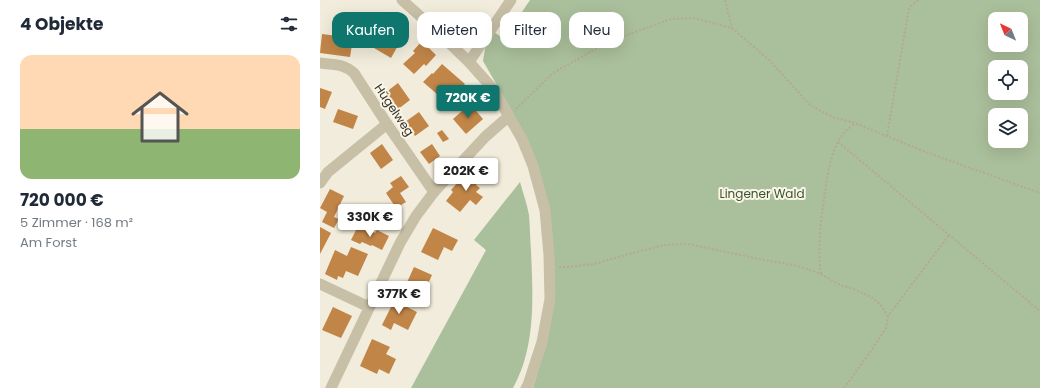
<!DOCTYPE html>
<html lang="de">
<head>
<meta charset="utf-8">
<style>
	body { margin:0; font-family:Poppins,sans-serif; background:#f2f2f3; color:#1f2937; height:100vh; display:flex; flex-direction:column; font-size:15px; white-space:nowrap }
	* { box-sizing:border-box; margin:0 }
	p { font-size:13px; color:#747a83 }
	.icon { flex:none; width:22px; height:22px; fill:none; stroke:currentColor; stroke-width:2; stroke-linecap:round; stroke-linejoin:round }
	.map { position:relative; flex:1; overflow:hidden }
	.sheet { display:flex; flex-direction:column; background:#fff; width:320px }
	.sheet>* { flex:none }
	.top-card { position:absolute; left:12px; top:12px; width:380px; height:36px; display:flex; gap:8px }
	.needle { width:26px; rotate:317deg }
	.controls { position:absolute; left:668px; top:12px; display:grid; gap:8px }
	.controls a { display:grid; place-items:center; width:40px; height:40px; border-radius:8px; background:#fff; box-shadow:0 4px 16px #0002; font-size:20px }
	.price { position:absolute; translate:-50% -34px; padding:0 9px; border-radius:4px; background:#fff; color:#222; font-size:13px; line-height:26px; filter:drop-shadow(0 1px 2px #0008) }
	.price::after { content:''; position:absolute; left:50%; top:24px; width:12px; height:9px; margin-left:-6px; background:inherit; clip-path:polygon(0 0,100% 0,50% 100%) }
	.price.selected { background:#0f766e; color:#fff }
	ul { padding:0; list-style:none }
	li { display:grid; align-content:center; gap:8px; height:212px; padding:0 20px }
	li span { display:grid; place-items:center; height:124px; border-radius:12px; color:#555 }
	li>.icon { margin-inline-start:auto }
	span .icon { width:72px; height:72px; fill:#fffc; stroke-width:1 }
	li b { font-size:17px }
	h2 { display:flex; justify-content:space-between; align-items:center; height:48px; padding:0 20px; font-size:17px }
	.tag { padding:0 14px; border-radius:12px; background:#fff; box-shadow:0 4px 16px #0002; font-size:14px; line-height:36px }
	.tag.selected { background:#0f766e; color:#fff }
	main { display:flex; flex:1; min-height:0 }
	.map>svg:first-child { display:block }
	.green { fill:#aabf9b; fill-rule:evenodd }
	.building { fill:#c18548 }
	.lines { fill:none; stroke-linecap:round; stroke-linejoin:round }
	.path { stroke:#b4a992; stroke-width:2; stroke-dasharray:2 2; stroke-linecap:butt }
	.minor { stroke:#c8bfa7; stroke-width:11 }
	.labels { text-anchor:middle; stroke-width:4; stroke-linejoin:round; paint-order:stroke }
	.street-label { font-size:12px; fill:#352f28; stroke:#f9f5e7 }
	.park-label { font-size:12px; fill:#3b522c; stroke:#f9f5e7 }
</style>
</head>
<body>
<main>
<section class="sheet">
<h2>4 Objekte<svg class="icon" aria-label="filters" viewBox="0 0 24 24"><path d="M4 7h16M4 17h16"/><circle cx="9" cy="7" r="2"/><circle cx="15" cy="17" r="2"/></svg></h2>
<ul>
<li><span style="background:linear-gradient(#ffd9b3 60%,#8fb573 0)"><svg class="icon" aria-label="home" viewBox="0 0 24 24"><path d="M3 11l9-7 9 7M6 9v11h12V9"/></svg></span><div><b>720 000 €</b><p>5 Zimmer · 168 m²</p><p>Am Forst</p></div></li>
</ul>
</section>
<div class="map">
<svg width="720" height="388" viewBox="0 0 720 388">
	<rect width="100%" height="100%" fill="#f1ecdb"/>
	<g class="green">
		<path d="M210 0H720V388H213L227 340V207L193 113 163 61 166 43 174 32 184 39ZM675 19H701V45H675ZM675 67H701V93H675ZM675 115H701V141H675Z"/>
		<path d="M200 182C203 193 207 204 209 215 210 227 210 239 211 251 213 296 216 347 193 388H91L166 250 154 240Z"/>
	</g>
	<g class="building">
		<polygon points="67,13 89,26 71,58 54,48 57,30"/>
		<polygon points="2,34 33,38 30,57 0,53"/>
		<polygon points="102,41 116,55 106,66 104,64 94,74 83,64 95,53 93,51"/>
		<polygon points="122,64 145,84 135,95 133,92 126,99 119,92 117,94 103,82 112,73 113,74"/>
		<polygon points="78,83 90,100 77,110 65,93"/>
		<polygon points="0,88 12,92 5,109 0,107"/>
		<polygon points="150,104 163,119 146,134 133,119"/>
		<polygon points="18,109 38,116 33,129 13,122"/>
		<polygon points="99,112 109,126 95,136 85,122"/>
		<polygon points="122,130 129,139 123,142 117,133"/>
		<polygon points="62,144 73,160 61,169 50,153"/>
		<polygon points="112,144 120,156 109,164 100,152"/>
		<polygon points="154,171 162,177 156,185 160,188 156,192 163,197 156,205 150,200 140,212 126,201 133,192 131,190 139,181 142,182 146,177 148,178"/>
		<polygon points="81,176 89,187 80,193 86,202 76,208 66,193 73,187 70,183"/>
		<polygon points="10,189 24,196 14,217 19,219 14,228 2,222 7,212 0,208"/>
		<polygon points="38,226 46,230 47,228 55,233 57,230 69,236 62,250 52,245 51,246 42,242 40,244 31,240"/>
		<polygon points="0,227 11,233 0,254"/>
		<polygon points="113,228 138,240 132,251 124,247 118,260 101,252"/>
		<polygon points="31,247 48,254 38,276 26,271 23,278 18,276 17,280 5,274 15,250 27,256"/>
		<polygon points="94,267 112,275 102,297 84,289"/>
		<polygon points="77,295 83,298 81,304 97,312 88,330 74,323 71,330 62,325"/>
		<polygon points="13,307 32,316 21,338 2,330"/>
		<polygon points="52,339 70,347 66,354 76,359 69,374 59,369 57,374 40,366"/>
	</g>
	<g class="lines">
		<g class="path">
			<polyline points="405,0 412,28"/>
			<polyline points="196,109 233,73 288,42 351,19 374,18 412,28 449,60 491,106 513,117 535,123 603,151 720,193"/>
			<polyline points="567,136 589,8 598,0"/>
			<polyline points="518,142 720,311"/>
			<polyline points="239,267 249,267 274,264 313,253 344,245 368,244 439,259 463,263 481,267 501,274 520,285 536,290 551,297 560,304 568,316"/>
			<path d="M501 274C497 246 501 219 505 192 508 172 511 150 523 134 526 130 531 127 535 123"/>
			<polyline points="524,388 551,351 566,328 568,316 629,235"/>
		</g>
		<g class="minor">
			<polyline points="82,0 119,33 149,62 173,89 202,139 213,166 225,210 229,255 230,299 222,342 208,385 206,388"/>
			<polyline points="149,62 191,0"/>
			<path d="M0 63C13 65 23 63 34 73L67 124 114 192"/>
			<polyline points="0,183 8,172 67,124"/>
			<polyline points="0,284 49,307"/>
			<polyline points="11,388 80,243 96,216 114,192 165,137 188,117"/>
		</g>
	</g>
	<g class="labels">
		<g class="street-label">
			<text transform="translate(74 110) rotate(56)" y="4">Hügelweg</text>
		</g>
		<g class="park-label">
			<text x="442" y="198">Lingener Wald</text>
		</g>
	</g>
</svg>
<div class="controls">
<a><svg class="needle" viewBox="-14 -14 28 28"><path d="M0-13l5 13h-10z" fill="#e53935"/><path d="M0 13l5-13h-10z" fill="#747a83"/></svg></a>
<a><svg class="icon" aria-label="locate" viewBox="0 0 24 24"><circle cx="12" cy="12" r="6"/><path d="M12 2v4M12 18v4M2 12h4M18 12h4"/></svg></a>
<a><svg class="icon" aria-label="layers" viewBox="0 0 24 24"><path d="M12 4l9 5-9 5-9-5zM3 14l9 5 9-5"/></svg></a>
</div>
<b class="price selected" style="left:148px;top:119px">720K €</b>
<b class="price" style="left:146px;top:192px">202K €</b>
<b class="price" style="left:50px;top:238px">330K €</b>
<b class="price" style="left:79px;top:315px">377K €</b>
<div class="top-card">
<a class="tag selected">Kaufen</a>
<a class="tag">Mieten</a>
<a class="tag">Filter</a>
<a class="tag">Neu</a>
</div>
</div>
</main>
</body>
</html>
